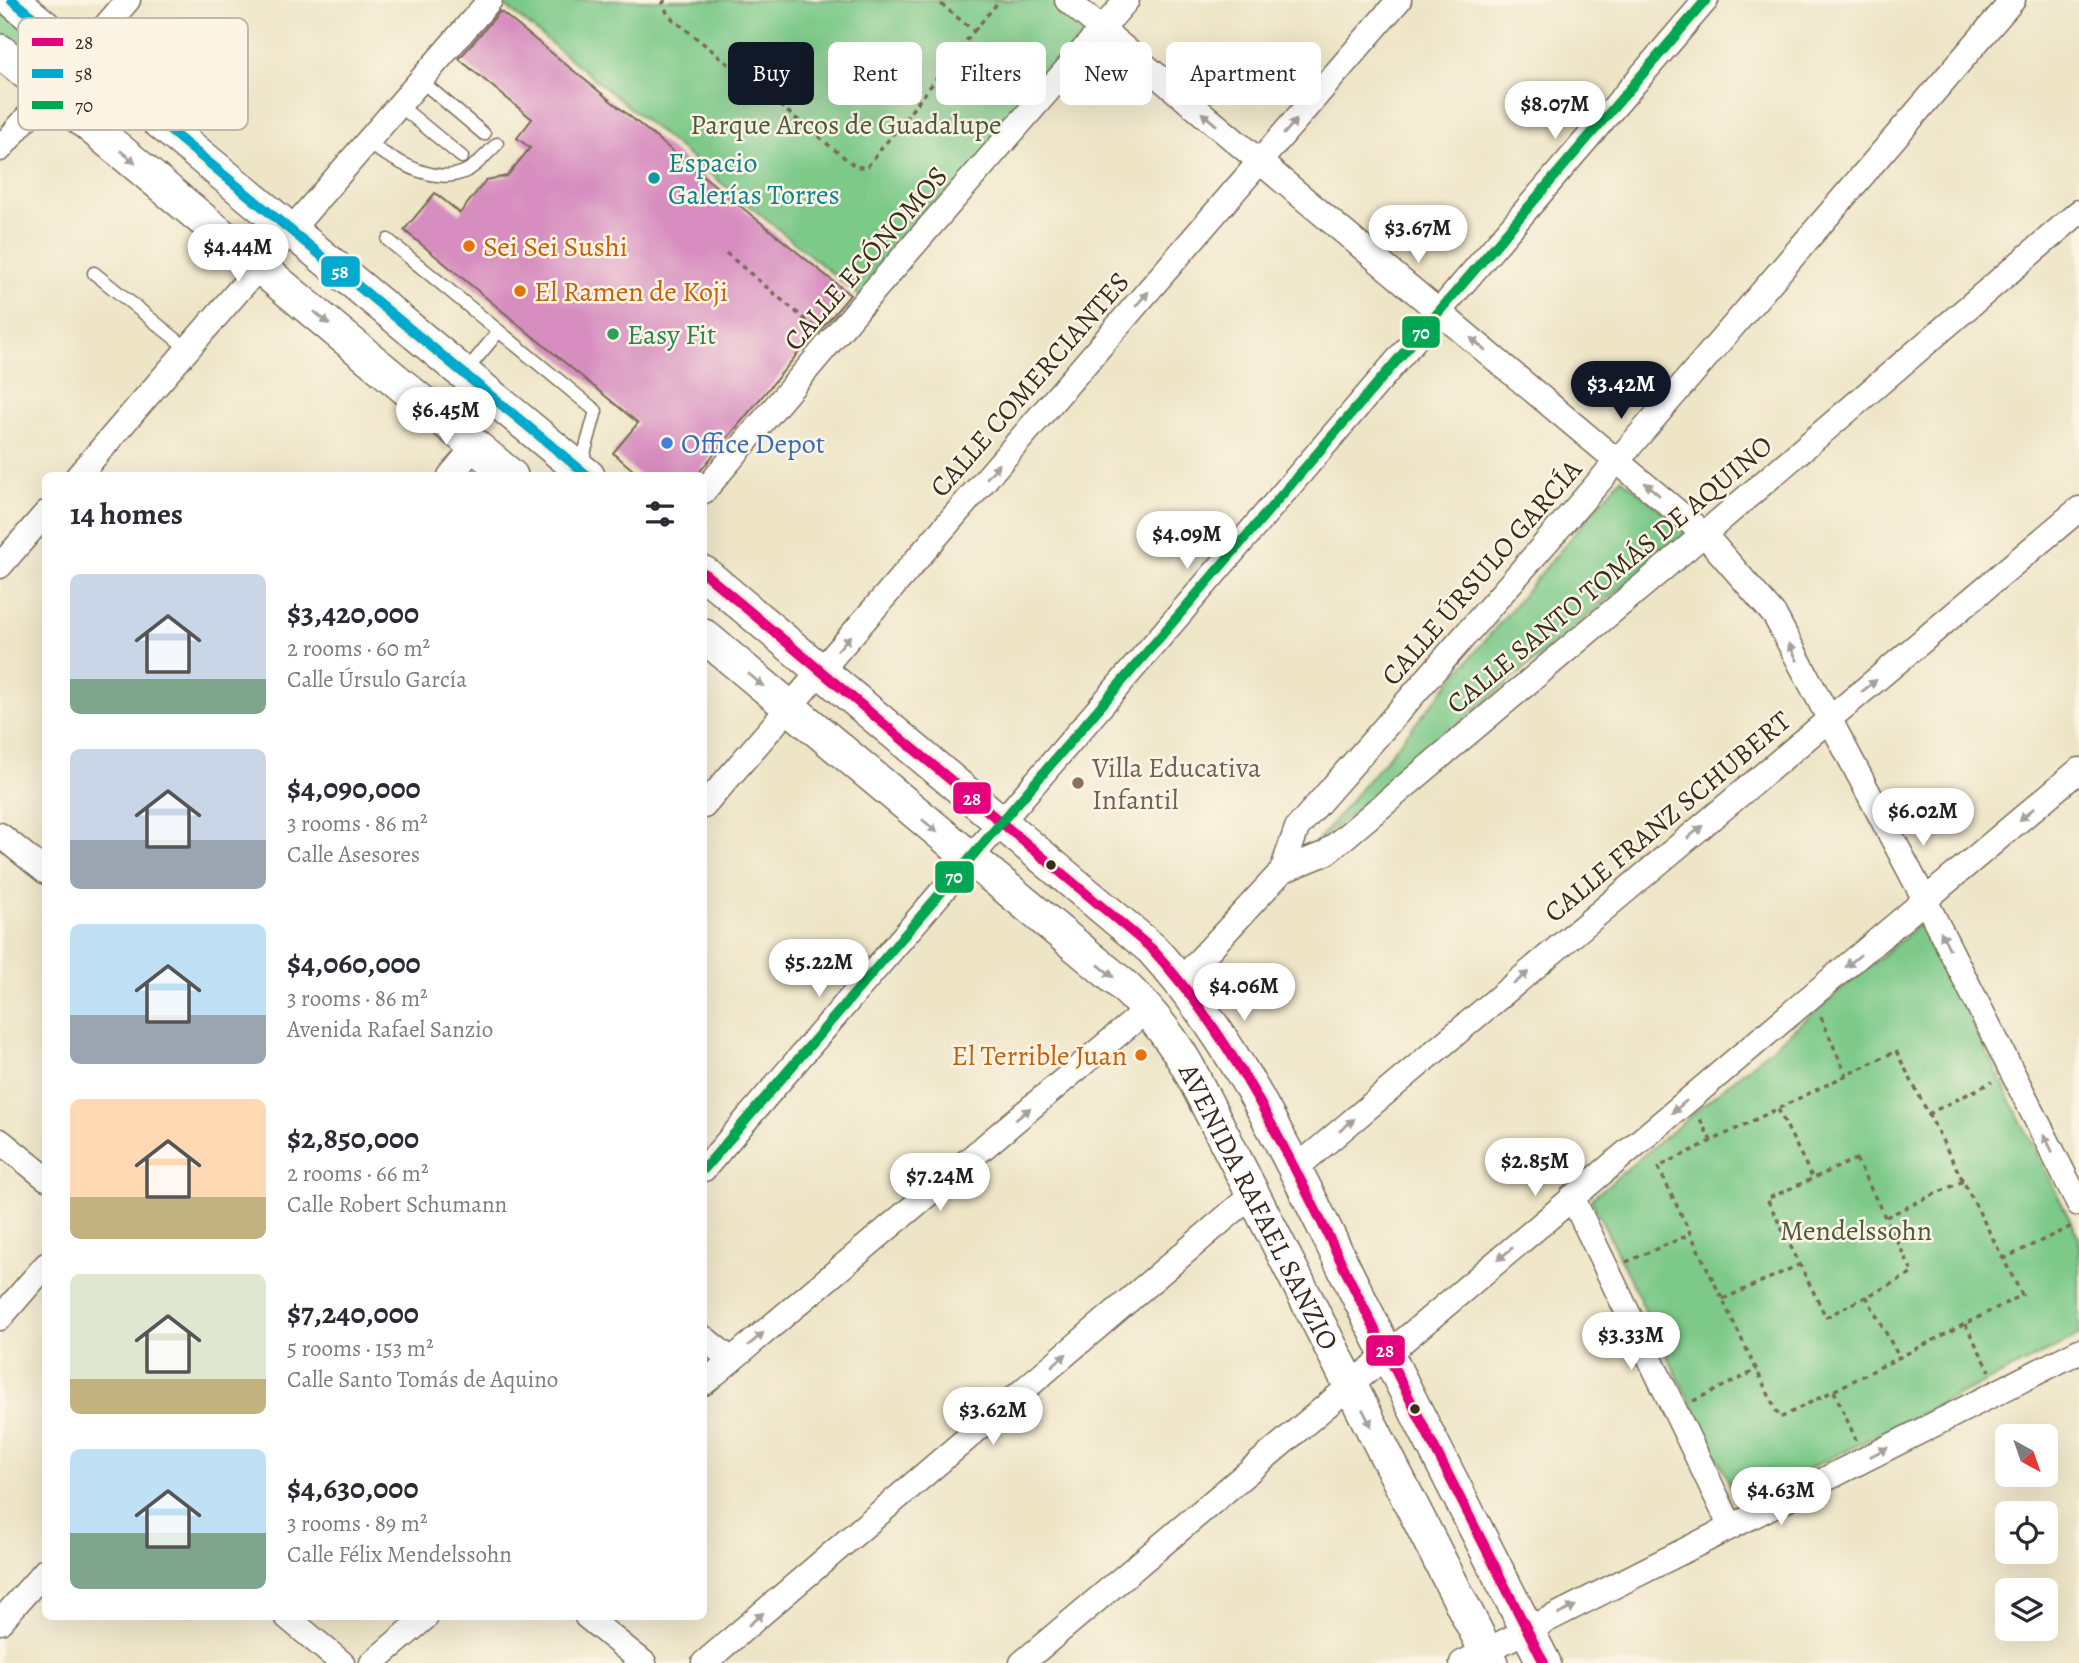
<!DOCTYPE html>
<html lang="en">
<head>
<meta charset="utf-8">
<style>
	body { margin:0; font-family:Alegreya,serif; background:#f2f2f3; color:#2b2b33; height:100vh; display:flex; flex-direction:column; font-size:26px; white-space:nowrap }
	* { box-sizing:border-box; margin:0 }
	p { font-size:23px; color:#7c7c81 }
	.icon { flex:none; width:38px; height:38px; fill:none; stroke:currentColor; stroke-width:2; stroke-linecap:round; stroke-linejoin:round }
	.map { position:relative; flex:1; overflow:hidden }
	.panel { position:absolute; left:42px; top:472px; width:665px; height:1148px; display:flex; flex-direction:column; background:#fff; border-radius:10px; box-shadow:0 7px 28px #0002 }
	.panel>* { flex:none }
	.top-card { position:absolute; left:728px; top:42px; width:665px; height:63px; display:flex; gap:14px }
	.needle { width:46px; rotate:140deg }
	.buttons { position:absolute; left:1995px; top:1424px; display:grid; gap:14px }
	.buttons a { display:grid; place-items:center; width:63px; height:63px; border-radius:10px; background:#fff; box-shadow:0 7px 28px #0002; font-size:35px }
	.price { position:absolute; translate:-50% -60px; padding:0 16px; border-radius:24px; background:#fff; color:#222; font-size:23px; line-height:46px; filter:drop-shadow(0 2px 4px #0008) }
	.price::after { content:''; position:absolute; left:50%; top:42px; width:21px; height:16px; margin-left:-10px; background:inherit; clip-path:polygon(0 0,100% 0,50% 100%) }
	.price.selected { background:#111827; color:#fff }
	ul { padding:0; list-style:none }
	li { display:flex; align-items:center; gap:21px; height:175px; padding:0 28px }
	li span { display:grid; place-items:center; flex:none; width:196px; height:140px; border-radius:10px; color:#555 }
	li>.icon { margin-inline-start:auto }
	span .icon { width:84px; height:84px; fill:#fffc; stroke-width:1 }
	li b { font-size:30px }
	h2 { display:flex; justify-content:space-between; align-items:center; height:84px; padding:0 28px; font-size:30px }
	.pill { padding:0 24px; border-radius:10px; background:#fff; box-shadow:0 7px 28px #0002; font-size:24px; line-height:63px }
	.pill.selected { background:#111827; color:#fff }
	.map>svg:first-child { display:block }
	.green { fill:#7cc988; stroke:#5c7a53; stroke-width:2 }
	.building { fill:#d78dbf }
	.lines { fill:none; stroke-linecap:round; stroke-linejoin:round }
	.service-casing { stroke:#7a6b59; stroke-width:15 }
	.minor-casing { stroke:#7a6b59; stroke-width:27 }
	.secondary-casing { stroke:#7a6b59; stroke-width:36 }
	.path { stroke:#7a6b59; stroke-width:3.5; stroke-dasharray:5 5; stroke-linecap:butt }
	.service { stroke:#fff; stroke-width:12 }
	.minor { stroke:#fff; stroke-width:24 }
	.secondary { stroke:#fff; stroke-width:33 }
	.bus-1-casing { stroke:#fcf5e5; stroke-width:16 }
	.bus-2-casing { stroke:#fcf5e5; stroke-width:16 }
	.bus-3-casing { stroke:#fcf5e5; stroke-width:16 }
	.bus-1 { stroke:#e5007d; stroke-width:10 }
	.bus-2 { stroke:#00a9ce; stroke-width:10 }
	.bus-3 { stroke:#00a651; stroke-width:10 }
	.oneway { fill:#a79f9a }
	.culture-dot { fill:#0f9aa8; stroke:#fcf5e5; stroke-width:2.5 }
	.food-dot { fill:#e8710a; stroke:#fcf5e5; stroke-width:2.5 }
	.leisure-dot { fill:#2e9e5b; stroke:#fcf5e5; stroke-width:2.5 }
	.shop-dot { fill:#3f7fe0; stroke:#fcf5e5; stroke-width:2.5 }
	.education-dot { fill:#8d6e63; stroke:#fcf5e5; stroke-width:2.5 }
	.bus-dot { fill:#3b2a1e; stroke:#fcf5e5; stroke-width:2.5 }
	.labels { text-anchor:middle; stroke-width:5; stroke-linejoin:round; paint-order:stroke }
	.park-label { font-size:28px; fill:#4e5a3e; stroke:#fcf5e5 }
	.culture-label { font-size:28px; fill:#0d838f; stroke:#fcf5e5; text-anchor:start }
	.food-label { font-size:28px; fill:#c56008; stroke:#fcf5e5; text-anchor:start }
	.street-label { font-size:28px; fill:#3b2a1e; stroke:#fcf5e5 }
	.leisure-label { font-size:28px; fill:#27864d; stroke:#fcf5e5; text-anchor:start }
	.shop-label { font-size:28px; fill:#366cbe; stroke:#fcf5e5; text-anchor:start }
	.education-label { font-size:28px; fill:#785e54; stroke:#fcf5e5; text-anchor:start }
	.key { fill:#fcf5e5; stroke:#c2b8a9; stroke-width:2 }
	.key-label { font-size:19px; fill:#3b2a1e }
	.line-badge { stroke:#fcf5e5; stroke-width:2.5 }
	.badge-label { font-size:19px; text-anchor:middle; font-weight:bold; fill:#fff }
</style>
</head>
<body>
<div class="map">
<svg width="2079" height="1663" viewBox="0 0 2079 1663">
	<rect width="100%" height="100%" fill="#fcf5e5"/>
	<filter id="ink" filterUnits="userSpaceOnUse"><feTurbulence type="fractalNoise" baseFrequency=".0143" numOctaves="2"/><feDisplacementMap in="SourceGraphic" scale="14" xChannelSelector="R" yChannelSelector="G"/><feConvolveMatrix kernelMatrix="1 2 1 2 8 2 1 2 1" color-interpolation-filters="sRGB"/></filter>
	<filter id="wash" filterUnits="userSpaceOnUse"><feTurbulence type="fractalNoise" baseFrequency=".00686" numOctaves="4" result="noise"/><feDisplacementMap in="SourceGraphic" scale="28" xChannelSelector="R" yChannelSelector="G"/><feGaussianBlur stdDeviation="1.57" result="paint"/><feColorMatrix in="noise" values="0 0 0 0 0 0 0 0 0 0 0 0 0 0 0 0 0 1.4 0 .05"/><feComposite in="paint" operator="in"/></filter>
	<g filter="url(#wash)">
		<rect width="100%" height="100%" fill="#eee5c7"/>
		<g class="green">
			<polygon points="498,0 1056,0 1094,31 861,297"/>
			<polygon points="0,4 65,58 47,79 0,40"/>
			<polygon points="1621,478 1688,532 1313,846"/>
			<polygon points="1922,922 2079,1238 2079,1336 1739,1503 1591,1199"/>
		</g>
		<g id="blocks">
			<polygon class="building" points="500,11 850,295 807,346 805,345 696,476 640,476 613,453 638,423 404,230 435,193 460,213 486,180 507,176 530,148 517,138 532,119 459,59"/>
		</g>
	</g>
	<g filter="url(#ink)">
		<use href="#blocks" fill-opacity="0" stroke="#7a6b59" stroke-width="2"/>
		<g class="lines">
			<g class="service-casing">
				<g id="service">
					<polyline points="420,80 484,134"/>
					<polyline points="399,105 462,157"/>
					<path d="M366 143C394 159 435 188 468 170 479 164 488 152 497 144"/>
					<polyline points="388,240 596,411 581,465"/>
					<polyline points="94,273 188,349"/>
					<polyline points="466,371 499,331"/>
				</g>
			</g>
			<g class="minor-casing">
				<g id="minor">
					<polyline points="1067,0 1704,534 1775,616 1925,900 2079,1204"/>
					<polyline points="0,149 128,0"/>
					<polyline points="78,476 490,0"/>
					<polyline points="450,476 475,446"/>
					<polyline points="704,491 864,302 1127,0"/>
					<polyline points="0,566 46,513"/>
					<polyline points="704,806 1399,0"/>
					<polyline points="0,835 46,872"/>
					<polyline points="1282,871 1297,828 1618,460 2013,0"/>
					<polyline points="1181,980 1282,871 1326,853 1704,534 2079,212"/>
					<polyline points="0,1141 46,1178"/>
					<polyline points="704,1169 1706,0"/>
					<polyline points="1295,1169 2079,509"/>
					<polyline points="1572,1197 1731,1527"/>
					<polyline points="0,1318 46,1265"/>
					<polyline points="704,1338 731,1360"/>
					<polyline points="704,1383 1148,1009"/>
					<polyline points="287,1617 342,1663"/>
					<polyline points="587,1617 644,1663"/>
					<polyline points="0,1622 46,1570"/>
					<polyline points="372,1663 426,1617"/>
					<polyline points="704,1663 1252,1195"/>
					<polyline points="1022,1663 2079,770"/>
					<polyline points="1462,1663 2079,1351"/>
				</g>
			</g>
			<g class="secondary-casing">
				<g id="secondary">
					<polyline points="12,0 588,476"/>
					<polyline points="0,51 511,476"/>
					<path d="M704 573 1152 949C1239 1044 1293 1165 1350 1280 1414 1408 1479 1536 1544 1663"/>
					<path id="s1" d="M704 636 1123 985C1149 1010 1170 1035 1188 1067L1492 1663"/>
				</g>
			</g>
			<g class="path">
				<polyline points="665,0 663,3 668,15 856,167 867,167 974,31 936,0"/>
				<polyline points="974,31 1000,0"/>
				<polyline points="726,253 814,327"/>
				<polyline points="1821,1017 1846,1075"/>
				<polygon points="1896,1051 2022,1295 1780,1418 1658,1167"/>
				<polyline points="1778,1109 1813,1179"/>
				<polyline points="1928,1114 1992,1082"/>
				<polyline points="1700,1119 1711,1141"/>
				<polygon points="1856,1159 1913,1273 1826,1317 1767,1199"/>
				<polyline points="1886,1217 1963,1181"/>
				<polyline points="2003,1259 2074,1225"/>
				<polyline points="1626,1262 1691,1234"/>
				<polyline points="1866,1296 1899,1357"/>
				<polyline points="1723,1299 1801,1264"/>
				<polyline points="1965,1324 1990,1371"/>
				<polyline points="1834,1391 1856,1440"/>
				<polyline points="1693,1401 1757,1370"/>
			</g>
			<use href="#service" class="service"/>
			<use href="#minor" class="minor"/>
			<use href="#secondary" class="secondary"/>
			<g class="bus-1-casing">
				<path id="bus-1" d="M704 573 1152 949C1239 1044 1293 1165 1350 1280 1414 1408 1479 1536 1544 1663"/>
			</g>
			<g class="bus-2-casing">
				<polyline id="bus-2" points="12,0 588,476"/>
			</g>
			<g class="bus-3-casing">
				<polyline id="bus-3" points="704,1169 1706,0"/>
			</g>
			<use href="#bus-1" class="bus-1"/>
			<use href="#bus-2" class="bus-2"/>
			<use href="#bus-3" class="bus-3"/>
		</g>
		<defs><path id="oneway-solid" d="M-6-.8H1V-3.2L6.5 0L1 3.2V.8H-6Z" transform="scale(1.75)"/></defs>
		<g class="oneway">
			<use href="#oneway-solid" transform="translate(1209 119) rotate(-140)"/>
			<use href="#oneway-solid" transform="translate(1290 127) rotate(-49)"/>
			<use href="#oneway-solid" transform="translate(128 157) rotate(40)"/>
			<use href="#oneway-solid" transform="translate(1142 299) rotate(-49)"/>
			<use href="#oneway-solid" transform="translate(322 318) rotate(40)"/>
			<use href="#oneway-solid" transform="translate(1478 344) rotate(-140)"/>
			<use href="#oneway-solid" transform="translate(993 471) rotate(-49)"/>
			<use href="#oneway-solid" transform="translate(1652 489) rotate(-139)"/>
			<use href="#oneway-solid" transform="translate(844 643) rotate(-49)"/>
			<use href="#oneway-solid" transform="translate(1793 652) rotate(-117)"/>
			<use href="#oneway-solid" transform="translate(756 680) rotate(40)"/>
			<use href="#oneway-solid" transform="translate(1869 686) rotate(-39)"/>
			<use href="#oneway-solid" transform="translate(2027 814) rotate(140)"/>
			<use href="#oneway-solid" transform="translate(930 826) rotate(40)"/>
			<use href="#oneway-solid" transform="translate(1695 832) rotate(-40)"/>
			<use href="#oneway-solid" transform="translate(1945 940) rotate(-117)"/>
			<use href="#oneway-solid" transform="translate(1853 961) rotate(140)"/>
			<use href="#oneway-solid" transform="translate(1106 971) rotate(39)"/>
			<use href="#oneway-solid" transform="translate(1521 978) rotate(-40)"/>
			<use href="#oneway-solid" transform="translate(1679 1107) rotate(140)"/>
			<use href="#oneway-solid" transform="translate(1023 1114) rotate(-40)"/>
			<use href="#oneway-solid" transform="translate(1347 1125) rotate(-40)"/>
			<use href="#oneway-solid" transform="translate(2048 1143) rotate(-117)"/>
			<use href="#oneway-solid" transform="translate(1505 1254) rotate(140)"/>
			<use href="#oneway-solid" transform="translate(756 1339) rotate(-40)"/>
			<use href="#oneway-solid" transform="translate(1059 1360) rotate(-40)"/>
			<use href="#oneway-solid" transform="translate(1367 1418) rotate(63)"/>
			<use href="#oneway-solid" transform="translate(1879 1452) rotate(-27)"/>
			<use href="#oneway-solid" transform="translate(1567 1610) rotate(-27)"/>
			<use href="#oneway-solid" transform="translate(756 1619) rotate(-40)"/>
		</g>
	</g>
	<circle class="culture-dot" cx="654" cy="178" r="7"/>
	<g class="food-dot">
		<circle cx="469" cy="246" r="7"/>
		<circle cx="520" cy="291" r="7"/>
		<circle cx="1141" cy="1055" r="7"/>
	</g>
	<circle class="leisure-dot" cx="613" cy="334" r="7"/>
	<circle class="shop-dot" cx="667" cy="443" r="7"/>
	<circle class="education-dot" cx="1078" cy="783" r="7"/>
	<g class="bus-dot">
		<circle cx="1051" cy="865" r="6"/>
		<circle cx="1415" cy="1409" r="6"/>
	</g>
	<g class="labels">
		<g class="park-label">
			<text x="846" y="134">Parque Arcos de Guadalupe</text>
			<text x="1856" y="1240">Mendelssohn</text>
		</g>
		<g class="culture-label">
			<text x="668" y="172">Espacio<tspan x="668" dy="32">Galerías Torres</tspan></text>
		</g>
		<g class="food-label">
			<text x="483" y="256">Sei Sei Sushi</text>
			<text x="534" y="301">El Ramen de Koji</text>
			<text x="1127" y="1065" text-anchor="end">El Terrible Juan</text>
		</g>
		<g class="street-label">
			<text transform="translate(865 258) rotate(-49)" y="10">CALLE ECÓNOMOS</text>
			<text transform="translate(1029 384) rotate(-49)" y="10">CALLE COMERCIANTES</text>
			<text transform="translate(1481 572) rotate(-49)" y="10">CALLE ÚRSULO GARCÍA</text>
			<text transform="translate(1609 574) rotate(-40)" y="10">CALLE SANTO TOMÁS DE AQUINO</text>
			<text transform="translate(1667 816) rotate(-40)" y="10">CALLE FRANZ SCHUBERT</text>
			<text dy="10" stroke="none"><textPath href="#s1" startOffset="807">AVENIDA RAFAEL SANZIO</textPath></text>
		</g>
		<g class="leisure-label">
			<text x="627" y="344">Easy Fit</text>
		</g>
		<g class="shop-label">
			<text x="681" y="453">Office Depot</text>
		</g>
		<g class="education-label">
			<text x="1092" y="777">Villa Educativa<tspan x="1092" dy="32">Infantil</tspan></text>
		</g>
	</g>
	<rect x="18" y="18" width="230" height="112" rx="10" class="key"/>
	<rect x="32" y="38" width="31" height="8" fill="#e5007d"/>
	<rect x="32" y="69" width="31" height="9" fill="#00a9ce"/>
	<rect x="32" y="101" width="31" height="8" fill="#00a651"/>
	<g class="key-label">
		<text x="75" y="49">28</text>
		<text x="75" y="80">58</text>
		<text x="75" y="112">70</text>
	</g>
	<g class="line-badge">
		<rect x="320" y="255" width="41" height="33" rx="7" fill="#00a9ce"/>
		<rect x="1401" y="315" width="40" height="34" rx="7" fill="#00a651"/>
		<rect x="952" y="781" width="40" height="34" rx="7" fill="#e5007d"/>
		<rect x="934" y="860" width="41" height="34" rx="7" fill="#00a651"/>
		<rect x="1365" y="1334" width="41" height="33" rx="7" fill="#e5007d"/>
	</g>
	<g class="badge-label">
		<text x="340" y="278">58</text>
		<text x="1421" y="339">70</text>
		<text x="972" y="805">28</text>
		<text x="954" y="883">70</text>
		<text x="1385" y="1357">28</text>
	</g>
</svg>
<div class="buttons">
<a><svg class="needle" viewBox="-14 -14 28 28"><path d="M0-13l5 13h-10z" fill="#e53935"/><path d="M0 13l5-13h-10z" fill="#7c7c81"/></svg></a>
<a><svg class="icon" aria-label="locate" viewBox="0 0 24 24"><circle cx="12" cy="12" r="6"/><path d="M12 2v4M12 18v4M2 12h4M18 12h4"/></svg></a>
<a><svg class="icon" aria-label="layers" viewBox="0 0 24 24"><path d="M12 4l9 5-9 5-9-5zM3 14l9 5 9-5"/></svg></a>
</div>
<b class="price" style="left:1555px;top:141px">$8.07M</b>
<b class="price" style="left:1418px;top:265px">$3.67M</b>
<b class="price" style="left:238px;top:284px">$4.44M</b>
<b class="price selected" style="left:1621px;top:421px">$3.42M</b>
<b class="price" style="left:446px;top:447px">$6.45M</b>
<b class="price" style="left:1187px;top:571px">$4.09M</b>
<b class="price" style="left:1923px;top:848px">$6.02M</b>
<b class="price" style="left:819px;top:999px">$5.22M</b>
<b class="price" style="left:1244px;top:1023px">$4.06M</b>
<b class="price" style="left:1535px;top:1198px">$2.85M</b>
<b class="price" style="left:940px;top:1213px">$7.24M</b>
<b class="price" style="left:1631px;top:1372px">$3.33M</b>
<b class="price" style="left:993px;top:1447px">$3.62M</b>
<b class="price" style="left:1781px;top:1527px">$4.63M</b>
<div class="top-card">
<a class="pill selected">Buy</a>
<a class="pill">Rent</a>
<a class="pill">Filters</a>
<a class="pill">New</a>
<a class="pill">Apartment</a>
</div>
<section class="panel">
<h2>14 homes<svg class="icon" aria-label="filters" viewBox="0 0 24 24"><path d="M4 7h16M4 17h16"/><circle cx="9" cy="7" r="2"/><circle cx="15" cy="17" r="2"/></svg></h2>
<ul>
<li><span style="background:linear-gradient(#c9d6e8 75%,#7fa58c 0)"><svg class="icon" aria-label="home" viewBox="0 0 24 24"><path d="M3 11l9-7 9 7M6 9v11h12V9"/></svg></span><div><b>$3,420,000</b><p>2 rooms · 60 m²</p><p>Calle Úrsulo García</p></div></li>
<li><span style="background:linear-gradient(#c9d6e8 65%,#9aa5b1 0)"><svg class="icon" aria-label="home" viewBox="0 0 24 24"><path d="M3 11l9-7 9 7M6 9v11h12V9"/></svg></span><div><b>$4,090,000</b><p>3 rooms · 86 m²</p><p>Calle Asesores</p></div></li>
<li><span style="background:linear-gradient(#bfe0f5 65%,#9aa5b1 0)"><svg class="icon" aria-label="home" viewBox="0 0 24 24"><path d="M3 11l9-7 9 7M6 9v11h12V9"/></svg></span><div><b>$4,060,000</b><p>3 rooms · 86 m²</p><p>Avenida Rafael Sanzio</p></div></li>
<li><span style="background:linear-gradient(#ffd9b3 70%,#c2b280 0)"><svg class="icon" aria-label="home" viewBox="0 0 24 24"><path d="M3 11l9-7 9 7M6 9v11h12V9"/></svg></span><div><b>$2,850,000</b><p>2 rooms · 66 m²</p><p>Calle Robert Schumann</p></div></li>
<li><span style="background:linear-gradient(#dfe7d0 75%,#c2b280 0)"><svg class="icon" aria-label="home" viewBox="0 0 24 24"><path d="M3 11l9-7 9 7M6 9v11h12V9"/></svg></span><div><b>$7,240,000</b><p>5 rooms · 153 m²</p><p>Calle Santo Tomás de Aquino</p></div></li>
<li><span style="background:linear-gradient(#bfe0f5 60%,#7fa58c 0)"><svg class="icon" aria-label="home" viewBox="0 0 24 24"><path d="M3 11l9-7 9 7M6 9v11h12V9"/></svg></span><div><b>$4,630,000</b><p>3 rooms · 89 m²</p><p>Calle Félix Mendelssohn</p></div></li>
</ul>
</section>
</div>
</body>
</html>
